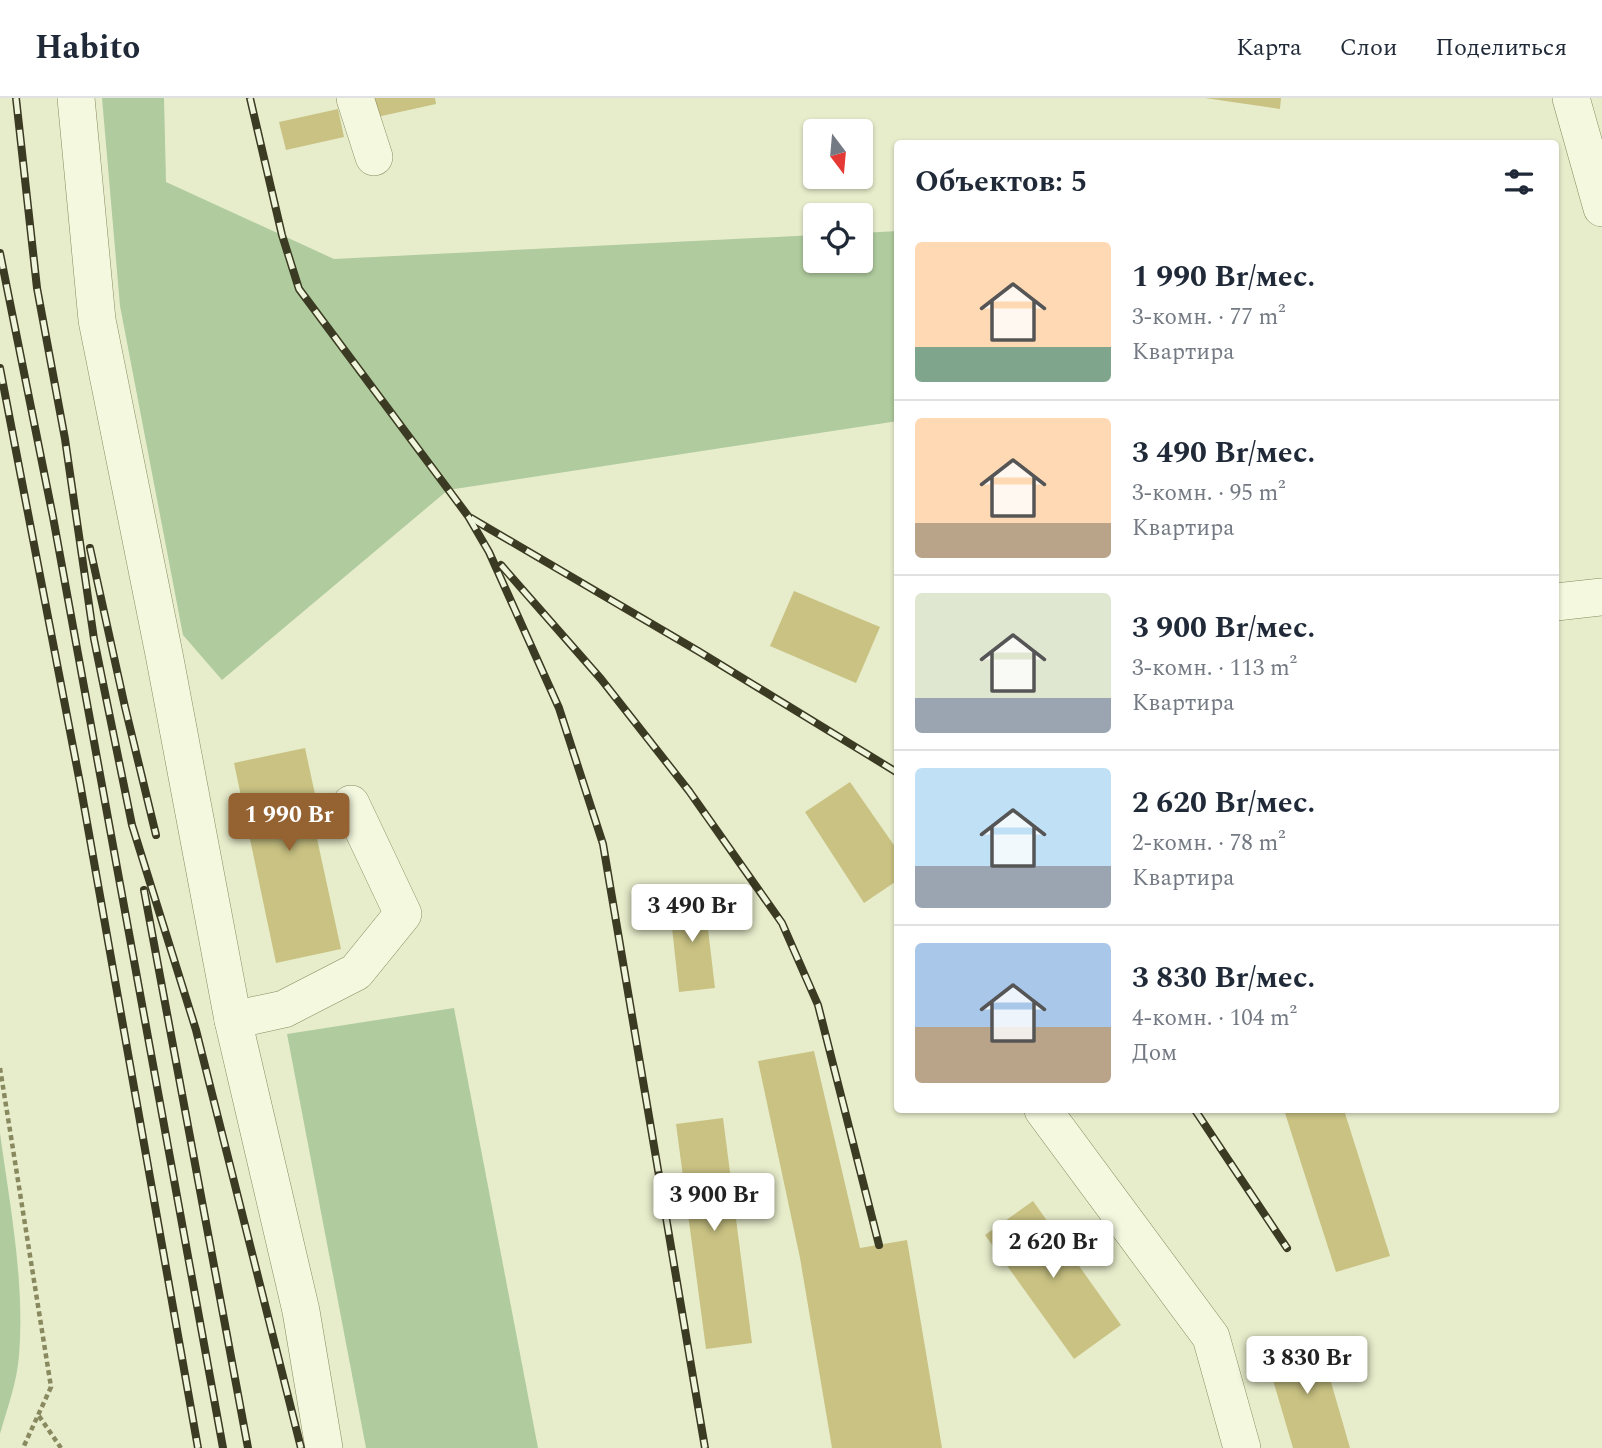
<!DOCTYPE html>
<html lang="ru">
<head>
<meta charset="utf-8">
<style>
	body { margin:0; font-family:Spectral,serif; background:#f2f2f3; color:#1f2937; height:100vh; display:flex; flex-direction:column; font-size:26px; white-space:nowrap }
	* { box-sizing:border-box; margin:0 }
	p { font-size:23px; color:#747a83 }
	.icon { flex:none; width:38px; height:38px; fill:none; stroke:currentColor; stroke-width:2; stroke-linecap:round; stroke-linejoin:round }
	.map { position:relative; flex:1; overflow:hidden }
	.sheet { position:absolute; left:894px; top:42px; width:665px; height:973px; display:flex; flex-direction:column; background:#fff; border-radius:7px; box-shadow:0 2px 5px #0004 }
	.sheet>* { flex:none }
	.needle { width:46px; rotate:164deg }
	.buttons { position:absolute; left:803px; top:21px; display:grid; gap:14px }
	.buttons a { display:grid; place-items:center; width:70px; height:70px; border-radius:7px; background:#fff; box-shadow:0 2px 5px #0004; font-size:35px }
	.price { position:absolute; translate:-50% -60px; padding:0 16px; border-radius:7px; background:#fff; color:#222; font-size:23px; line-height:46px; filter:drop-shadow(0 2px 4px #0008) }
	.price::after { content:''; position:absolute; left:50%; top:42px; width:21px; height:16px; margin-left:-10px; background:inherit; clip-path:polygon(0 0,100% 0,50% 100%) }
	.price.selected { background:#956232; color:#fff }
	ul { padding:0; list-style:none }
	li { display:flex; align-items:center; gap:21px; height:175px; padding:0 21px }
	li+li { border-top:2px solid #e0e1e3 }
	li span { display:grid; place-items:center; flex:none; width:196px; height:140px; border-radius:7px; color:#555 }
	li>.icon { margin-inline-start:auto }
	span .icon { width:84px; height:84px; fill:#fffc; stroke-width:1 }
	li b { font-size:30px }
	h2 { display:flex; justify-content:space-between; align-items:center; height:84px; padding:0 21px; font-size:30px }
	header { display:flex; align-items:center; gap:42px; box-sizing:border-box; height:98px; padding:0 35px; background:#fff; border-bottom:2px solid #e0e1e3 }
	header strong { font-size:33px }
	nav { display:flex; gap:38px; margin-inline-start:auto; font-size:24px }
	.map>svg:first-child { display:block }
	.green { fill:#b0cb9e }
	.building { fill:#c9c283 }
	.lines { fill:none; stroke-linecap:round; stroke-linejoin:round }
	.minor-casing { stroke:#89895f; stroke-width:38 }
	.path { stroke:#89895f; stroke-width:4.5; stroke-dasharray:5 3.5; stroke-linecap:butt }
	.minor { stroke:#f3f8de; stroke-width:37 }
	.rail-casing { stroke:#3b3a22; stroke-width:8 }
	.rail { stroke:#eff5da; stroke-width:5; stroke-dasharray:16; stroke-linecap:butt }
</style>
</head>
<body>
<header>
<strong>Habito</strong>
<nav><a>Карта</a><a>Слои</a><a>Поделиться</a></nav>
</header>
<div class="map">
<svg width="1602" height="1350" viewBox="0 0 1602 1350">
	<rect width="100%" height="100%" fill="#e7edcb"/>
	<g class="green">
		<polygon points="102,0 164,0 166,84 334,161 815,137 816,163 861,163 861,135 898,133 898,323 448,392 222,582 183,537 120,208"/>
		<polygon points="454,910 538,1350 366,1350 287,936"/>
		<path d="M0 1035C10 1108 25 1184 19 1258 17 1284 7 1311 0 1336Z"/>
	</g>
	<g class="building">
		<polygon points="373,0 435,0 436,6 377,19"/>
		<polygon points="1205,0 1281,0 1280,11"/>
		<polygon points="338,11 344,39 286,52 279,24"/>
		<polygon points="794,493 880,529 856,585 770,548"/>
		<polygon points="305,650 318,710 332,707 337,731 316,736 341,851 276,865 234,665"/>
		<polygon points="850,684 898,753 898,782 864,805 805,714"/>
		<polygon points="704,798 715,890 679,894 669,802"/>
		<polygon points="814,953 860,1150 907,1142 942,1350 832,1350 800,1160 758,963"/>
		<polygon points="1284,1012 1344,1012 1390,1158 1336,1174"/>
		<polygon points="723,1020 752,1245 706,1251 676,1026"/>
		<polygon points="1033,1103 1121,1227 1074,1261 985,1137"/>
		<polygon points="1318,1239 1350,1350 1293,1350 1265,1255"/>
	</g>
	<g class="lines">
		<g class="minor-casing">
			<g id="minor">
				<polyline points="76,0 97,222 164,556 233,922 301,1213 324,1350"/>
				<polyline points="355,0 374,59"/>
				<polyline points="1571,0 1602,110"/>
				<polyline points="1556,504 1602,499"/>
				<polyline points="233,922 284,911 356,874 403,816 351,706"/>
				<polyline points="1043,1012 1211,1239 1242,1350"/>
			</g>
		</g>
		<g class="path">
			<polyline points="0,970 51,1289 23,1350"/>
			<polyline points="39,1318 61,1350"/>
		</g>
		<use href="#minor" class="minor"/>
		<g class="rail-casing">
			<g id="rail">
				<polyline points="16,0 37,190 65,341 94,541 132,727 196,932 301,1350"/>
				<polyline points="250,0 282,137 299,191 468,418 489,454 559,610 603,746 705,1350"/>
				<polyline points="0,155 53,419 223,1350"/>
				<polyline points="0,270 80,685 198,1350"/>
				<polyline points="471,420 698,553 898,675"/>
				<polyline points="90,450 125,609 156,737"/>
				<polyline points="501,467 601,581 689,693 782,825 818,907 879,1147"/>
				<polyline points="144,792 248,1350"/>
				<polyline points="1195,1012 1287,1150"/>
			</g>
		</g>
		<use href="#rail" class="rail"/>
	</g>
</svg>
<div class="buttons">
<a><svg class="needle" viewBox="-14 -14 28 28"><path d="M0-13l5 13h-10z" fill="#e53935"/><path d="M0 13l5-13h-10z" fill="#747a83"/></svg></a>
<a><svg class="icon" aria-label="locate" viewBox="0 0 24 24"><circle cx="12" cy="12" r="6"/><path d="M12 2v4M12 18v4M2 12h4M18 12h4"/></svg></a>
</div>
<b class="price selected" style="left:289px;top:755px">1 990 Br</b>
<b class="price" style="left:692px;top:846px">3 490 Br</b>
<b class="price" style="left:714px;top:1135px">3 900 Br</b>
<b class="price" style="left:1053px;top:1182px">2 620 Br</b>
<b class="price" style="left:1307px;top:1298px">3 830 Br</b>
<section class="sheet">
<h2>Объектов: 5<svg class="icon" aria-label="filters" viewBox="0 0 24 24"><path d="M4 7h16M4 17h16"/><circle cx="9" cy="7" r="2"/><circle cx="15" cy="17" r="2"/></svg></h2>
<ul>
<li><span style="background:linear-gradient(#ffd9b3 75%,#7fa58c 0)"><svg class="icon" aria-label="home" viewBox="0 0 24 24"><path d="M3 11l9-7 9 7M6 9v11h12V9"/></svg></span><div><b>1 990 Br/мес.</b><p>3-комн. · 77 m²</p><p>Квартира</p></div></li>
<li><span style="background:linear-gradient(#ffd9b3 75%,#b9a48a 0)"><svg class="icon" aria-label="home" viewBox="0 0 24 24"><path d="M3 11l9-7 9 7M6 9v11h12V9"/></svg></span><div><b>3 490 Br/мес.</b><p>3-комн. · 95 m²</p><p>Квартира</p></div></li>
<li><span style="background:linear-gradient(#dfe7d0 75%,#9aa5b1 0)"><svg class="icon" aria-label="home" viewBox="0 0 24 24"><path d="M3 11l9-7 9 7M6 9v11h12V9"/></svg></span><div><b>3 900 Br/мес.</b><p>3-комн. · 113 m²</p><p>Квартира</p></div></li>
<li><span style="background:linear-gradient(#bfe0f5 70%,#9aa5b1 0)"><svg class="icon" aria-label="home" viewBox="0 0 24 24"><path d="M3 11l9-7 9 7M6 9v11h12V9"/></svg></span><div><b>2 620 Br/мес.</b><p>2-комн. · 78 m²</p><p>Квартира</p></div></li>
<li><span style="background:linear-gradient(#a9c7e8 60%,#b9a48a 0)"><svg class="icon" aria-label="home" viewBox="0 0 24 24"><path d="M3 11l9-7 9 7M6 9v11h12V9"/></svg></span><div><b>3 830 Br/мес.</b><p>4-комн. · 104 m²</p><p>Дом</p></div></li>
</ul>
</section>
</div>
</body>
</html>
